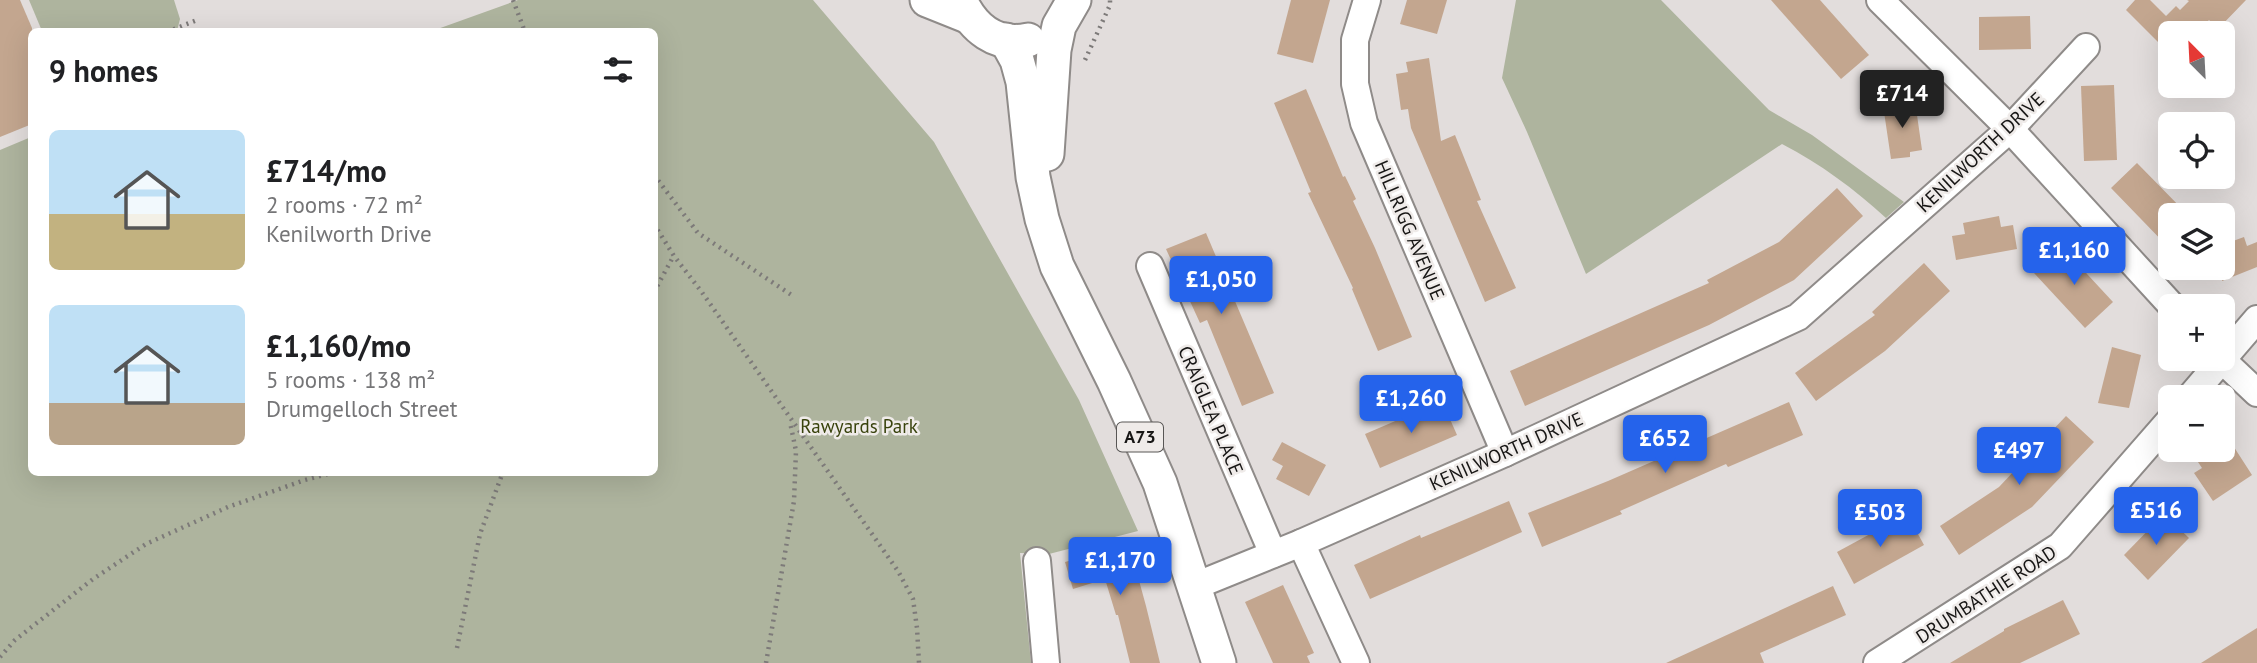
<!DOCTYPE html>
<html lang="en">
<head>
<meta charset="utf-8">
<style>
	body { margin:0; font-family:"PT Sans",sans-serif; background:#f6f6f6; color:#202124; height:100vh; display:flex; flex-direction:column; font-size:26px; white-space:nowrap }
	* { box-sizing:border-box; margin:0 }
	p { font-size:23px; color:#757577 }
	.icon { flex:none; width:38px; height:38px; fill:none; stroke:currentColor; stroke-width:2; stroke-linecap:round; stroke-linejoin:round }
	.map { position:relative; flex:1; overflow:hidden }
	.sheet { position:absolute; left:28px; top:28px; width:630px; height:448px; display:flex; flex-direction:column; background:#fff; border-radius:10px; box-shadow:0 7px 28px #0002 }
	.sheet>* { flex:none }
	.needle { width:46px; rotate:336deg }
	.tools { position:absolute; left:2158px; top:21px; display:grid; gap:14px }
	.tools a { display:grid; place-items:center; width:77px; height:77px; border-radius:10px; background:#fff; box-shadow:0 7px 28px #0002; font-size:35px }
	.price { position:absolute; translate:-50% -60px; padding:0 16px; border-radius:7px; background:#2563eb; color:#fff; font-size:23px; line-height:46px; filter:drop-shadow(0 2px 4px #0008) }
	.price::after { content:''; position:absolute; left:50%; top:42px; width:21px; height:16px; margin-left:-10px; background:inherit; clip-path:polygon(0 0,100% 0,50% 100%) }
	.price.current { background:#222; color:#fff }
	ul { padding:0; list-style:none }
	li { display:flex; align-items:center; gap:21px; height:175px; padding:0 21px }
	li span { display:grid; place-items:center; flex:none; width:196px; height:140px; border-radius:10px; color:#555 }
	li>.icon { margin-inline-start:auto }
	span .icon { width:84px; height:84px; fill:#fffc; stroke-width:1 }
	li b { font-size:30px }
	h2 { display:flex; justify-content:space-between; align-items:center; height:84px; padding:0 21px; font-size:30px }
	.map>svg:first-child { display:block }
	.green { fill:#aeb49e }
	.building { fill:#c3a68f }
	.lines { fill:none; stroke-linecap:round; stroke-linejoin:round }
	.minor-casing { stroke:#8f8b89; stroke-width:30 }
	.major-casing { stroke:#8f8b89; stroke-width:37 }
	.path { stroke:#7d7a79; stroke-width:4.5; stroke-dasharray:2 5; stroke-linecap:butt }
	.minor { stroke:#fff; stroke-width:26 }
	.major { stroke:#fff; stroke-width:33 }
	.labels { text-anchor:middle; stroke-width:5; stroke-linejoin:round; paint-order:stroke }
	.shield { fill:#efebe9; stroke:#585655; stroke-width:2 }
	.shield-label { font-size:18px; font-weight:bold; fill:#171615 }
	.street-label { font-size:19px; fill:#171615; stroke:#efebe9 }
	.park-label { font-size:19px; fill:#38420c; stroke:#efebe9 }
</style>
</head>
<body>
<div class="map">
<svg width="2257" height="663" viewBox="0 0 2257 663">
	<rect width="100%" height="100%" fill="#e2dddc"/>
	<g class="green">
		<polygon points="29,0 174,0 180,19 177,31 42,31"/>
		<polygon points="518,0 813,0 934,142 1079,400 1138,531 1049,554 1020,553 1031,663 0,663 0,150 31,137 32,472 654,472 654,32 432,31"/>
		<path d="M1516 0H1661L1769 110 1812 135 1904 202 1886 218C1854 189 1821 164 1782 144L1586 274 1527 132 1502 78Z"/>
	</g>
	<g class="building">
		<polygon points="0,0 20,0 32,28 32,124 0,137"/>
		<polygon points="1291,0 1330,0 1313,63 1277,54"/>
		<polygon points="1407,0 1447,0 1437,34 1400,24"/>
		<polygon points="1771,0 1820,0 1869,55 1841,79"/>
		<polygon points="2135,0 2150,0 2166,16 2176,6 2180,10 2189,1 2187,0 2246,0 2218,29 2209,20 2200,30 2203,33 2170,33 2170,54 2126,10"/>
		<polygon points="2030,16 2031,49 1979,50 1979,17"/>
		<polygon points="1429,58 1441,141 1455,135 1481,200 1477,201 1516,288 1485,302 1411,128 1408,109 1401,110 1396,74 1408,72 1406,62"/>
		<polygon points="2114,85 2117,160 2084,161 2081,86"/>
		<polygon points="1306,89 1343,177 1345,176 1356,199 1353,201 1375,248 1412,337 1378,351 1352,289 1353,288 1308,193 1311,192 1274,103"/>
		<polygon points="1906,102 1907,109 1916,108 1922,150 1910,152 1910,157 1891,159 1883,105"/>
		<polygon points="2137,163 2188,215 2170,215 2170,249 2111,188"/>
		<polygon points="1837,188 1863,216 1794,280 1709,325 1525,406 1510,371 1709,283 1707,280 1779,242"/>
		<polygon points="1999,216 2001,227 2013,225 2017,249 1956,260 1952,236 1965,234 1963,223"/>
		<polygon points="1206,233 1274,393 1242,406 1207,320 1200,323 1166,249"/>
		<polygon points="2244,237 2247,246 2257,242 2257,267 2222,281 2222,245"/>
		<polygon points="2062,247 2113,302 2085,328 2034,273"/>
		<polygon points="1924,263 1950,291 1885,351 1816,401 1795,373 1875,315 1872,312"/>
		<polygon points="2112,347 2141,355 2129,408 2098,403"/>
		<polygon points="1442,401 1457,435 1380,468 1365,434"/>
		<polygon points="1789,402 1803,435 1728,467 1726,464 1620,511 1622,514 1542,547 1528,513 1608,481"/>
		<polygon points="2066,416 2094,442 2032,507 1959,555 1940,526 1999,487"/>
		<polygon points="1282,442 1326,465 1309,496 1276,479 1283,466 1272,460"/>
		<polygon points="2232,444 2252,475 2213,501 2194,473 2202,468 2190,450 2223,450"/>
		<polygon points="1509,501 1522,532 1370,599 1354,565 1420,535 1421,538"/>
		<polygon points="1907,514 1924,545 1854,584 1837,552"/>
		<polygon points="2164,514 2189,538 2148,580 2124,555"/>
		<polygon points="1129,544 1146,606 1160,663 1130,663 1118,615 1116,615 1105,579 1073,589 1065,562"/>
		<polygon points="1283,585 1314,653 1307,656 1310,663 1273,663 1245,602"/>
		<polygon points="1833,586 1846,615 1760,653 1764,663 1666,663"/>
		<polygon points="2063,600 2080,634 2020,663 1950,663 2004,631 2004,629"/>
		<polygon points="2257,628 2257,663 2201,663"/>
	</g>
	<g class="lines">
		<g class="minor-casing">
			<g id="minor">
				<polyline points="1367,0 1355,40 1355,84 1364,123 1505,453"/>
				<polyline points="1880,0 2010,129 2172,306"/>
				<polyline points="1150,266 1273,554"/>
				<polyline points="2221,359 2257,393"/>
				<polyline points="2190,397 2257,319"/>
				<polyline points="1301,543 1356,663"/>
				<polyline points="1037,561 1046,663"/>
				<polyline points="1195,586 1301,543 1505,453 1798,317 2010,129 2086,47"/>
				<polyline points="1877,663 2060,546 2170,420"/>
			</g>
		</g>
		<g class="major-casing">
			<g id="major">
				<polyline points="927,0 967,16"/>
				<path d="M960 0C973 28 996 47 1028 40"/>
				<polyline points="1006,40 1017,60 1023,82 1033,177 1042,219 1057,266 1114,381 1160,483 1219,663"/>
				<polyline points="1047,154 1054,50 1059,26 1074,0"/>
			</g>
		</g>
		<g class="path">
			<polyline points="513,0 525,32"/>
			<polyline points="167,32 197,20"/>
			<polyline points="1085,60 1110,5 1110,0"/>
			<polyline points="654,175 698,233 793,296"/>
			<polyline points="654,224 674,256 701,291 898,571 913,599 917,628 919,663"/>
			<polyline points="654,292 673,257"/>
			<polyline points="457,648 480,534 503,472"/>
			<polyline points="0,657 15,640 93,579 146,544 228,507 305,480 335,472"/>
			<polyline points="766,663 794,501 796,451 790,422"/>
		</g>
		<use href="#minor" class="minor"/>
		<use href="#major" class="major"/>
	</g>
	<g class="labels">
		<rect class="shield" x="1117" y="422.5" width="46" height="29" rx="5"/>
		<g class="shield-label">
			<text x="1140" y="443">A73</text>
		</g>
		<g class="street-label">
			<text transform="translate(1980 152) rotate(-43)" y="7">KENILWORTH DRIVE</text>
			<text transform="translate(1410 230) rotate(67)" y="7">HILLRIGG AVENUE</text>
			<text transform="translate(1211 410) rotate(67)" y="7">CRAIGLEA PLACE</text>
			<text transform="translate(1506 451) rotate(-24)" y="7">KENILWORTH DRIVE</text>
			<text transform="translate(1986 594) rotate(-33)" y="7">DRUMBATHIE ROAD</text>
		</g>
		<g class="park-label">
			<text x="859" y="433">Rawyards Park</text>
		</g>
	</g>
</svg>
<div class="tools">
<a><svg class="needle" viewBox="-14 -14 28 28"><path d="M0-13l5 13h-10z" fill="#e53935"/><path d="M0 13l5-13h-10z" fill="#757577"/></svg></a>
<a><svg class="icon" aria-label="locate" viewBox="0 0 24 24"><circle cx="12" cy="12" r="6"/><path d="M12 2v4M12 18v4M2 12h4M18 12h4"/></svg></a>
<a><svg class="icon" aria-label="layers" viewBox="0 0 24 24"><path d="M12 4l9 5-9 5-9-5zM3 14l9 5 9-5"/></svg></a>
<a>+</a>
<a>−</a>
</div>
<b class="price current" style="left:1902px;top:130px">£714</b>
<b class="price" style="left:2074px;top:287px">£1,160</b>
<b class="price" style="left:1221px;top:316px">£1,050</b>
<b class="price" style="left:1411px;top:435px">£1,260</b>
<b class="price" style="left:1665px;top:475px">£652</b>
<b class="price" style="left:2019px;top:487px">£497</b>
<b class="price" style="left:2156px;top:547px">£516</b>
<b class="price" style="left:1880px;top:549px">£503</b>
<b class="price" style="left:1120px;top:597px">£1,170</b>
<section class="sheet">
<h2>9 homes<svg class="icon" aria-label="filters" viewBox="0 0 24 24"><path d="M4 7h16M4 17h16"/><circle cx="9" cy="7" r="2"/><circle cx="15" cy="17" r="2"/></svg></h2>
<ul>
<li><span style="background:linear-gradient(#bfe0f5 60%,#c2b280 0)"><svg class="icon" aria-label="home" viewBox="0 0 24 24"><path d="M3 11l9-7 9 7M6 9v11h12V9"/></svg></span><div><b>£714/mo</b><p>2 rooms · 72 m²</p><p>Kenilworth Drive</p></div></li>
<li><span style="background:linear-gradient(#bfe0f5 70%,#b9a48a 0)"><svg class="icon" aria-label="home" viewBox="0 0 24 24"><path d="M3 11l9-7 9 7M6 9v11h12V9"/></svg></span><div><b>£1,160/mo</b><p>5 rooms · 138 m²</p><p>Drumgelloch Street</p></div></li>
</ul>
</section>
</div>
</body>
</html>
